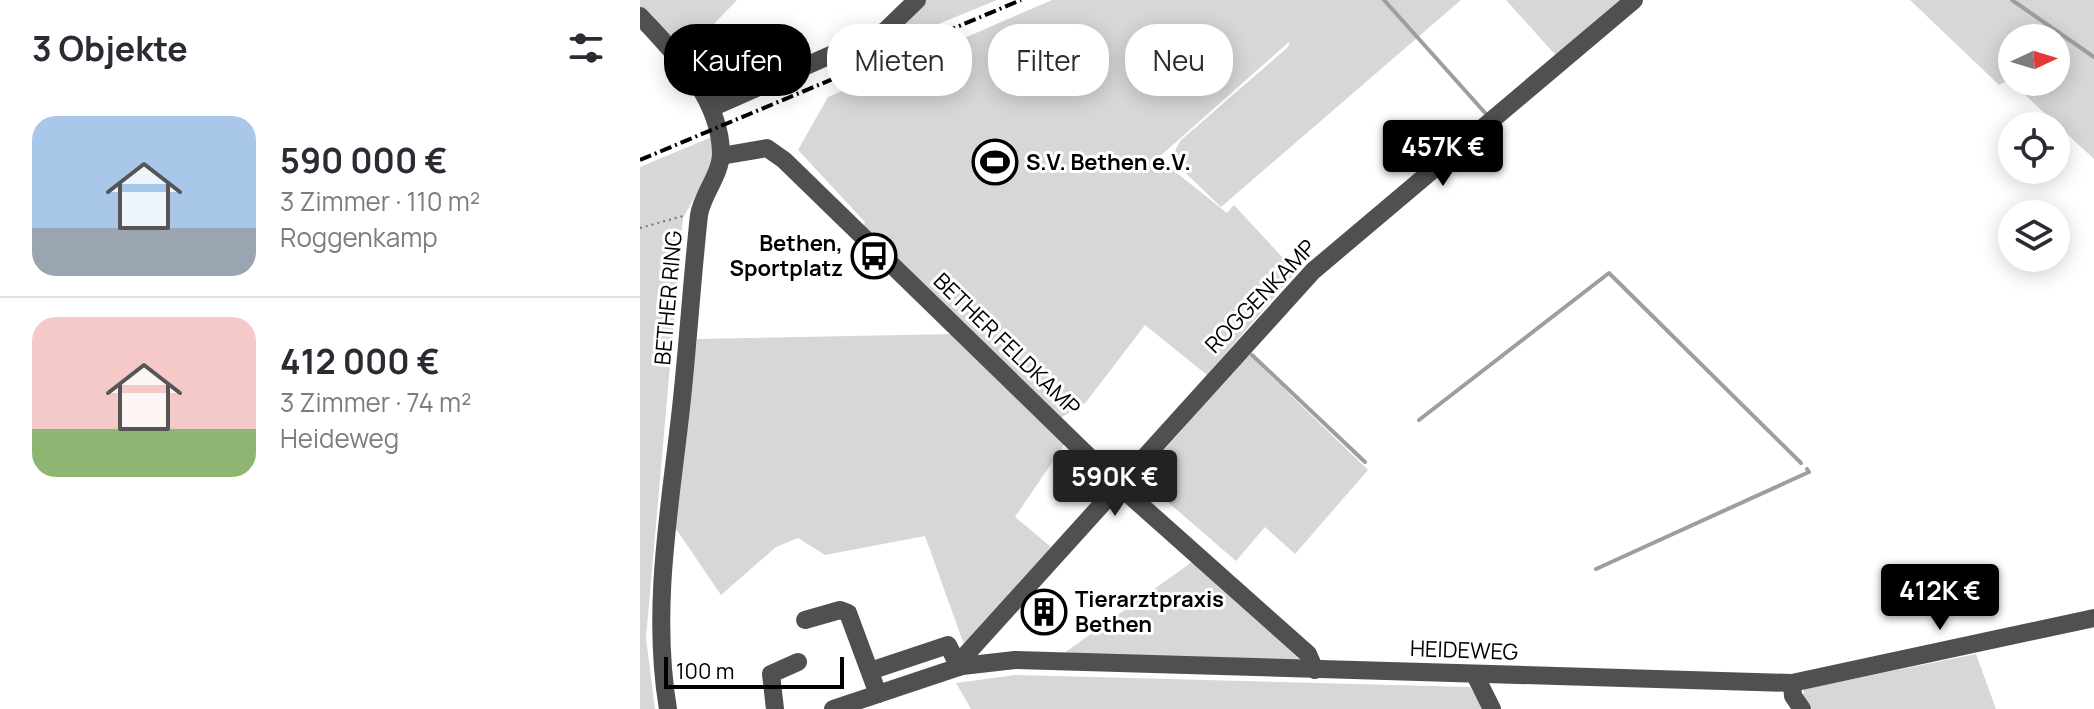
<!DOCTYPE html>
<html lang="de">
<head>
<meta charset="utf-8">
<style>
	body { margin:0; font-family:Manrope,sans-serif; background:#f2f2f3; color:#2b2b33; height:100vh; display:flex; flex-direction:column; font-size:30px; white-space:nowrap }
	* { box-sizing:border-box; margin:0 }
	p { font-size:26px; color:#7c7c81 }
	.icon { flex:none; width:44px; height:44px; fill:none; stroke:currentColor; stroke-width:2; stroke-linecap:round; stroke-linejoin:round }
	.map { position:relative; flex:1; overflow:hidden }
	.panel { display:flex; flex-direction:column; background:#fff; width:640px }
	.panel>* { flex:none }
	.banner { position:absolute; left:24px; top:24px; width:760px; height:72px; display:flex; gap:16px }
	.needle { width:52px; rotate:86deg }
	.buttons { position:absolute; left:1358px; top:24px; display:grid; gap:16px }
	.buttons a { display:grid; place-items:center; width:72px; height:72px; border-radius:50%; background:#fff; box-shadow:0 4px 20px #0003; font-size:40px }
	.scale { position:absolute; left:24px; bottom:20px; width:180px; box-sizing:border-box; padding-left:8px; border:4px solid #000; border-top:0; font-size:22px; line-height:28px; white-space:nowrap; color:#000; -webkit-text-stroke:6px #fff; paint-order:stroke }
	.price { position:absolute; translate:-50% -68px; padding:0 18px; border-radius:8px; background:#000; color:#fff; font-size:26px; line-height:52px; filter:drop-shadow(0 2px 4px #0008) }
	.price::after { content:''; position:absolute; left:50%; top:48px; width:24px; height:18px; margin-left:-12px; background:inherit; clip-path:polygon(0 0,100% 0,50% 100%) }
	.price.on { background:#222; color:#fff }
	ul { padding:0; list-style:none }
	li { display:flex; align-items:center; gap:24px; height:200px; padding:0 32px }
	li+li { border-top:2px solid #e1e1e2 }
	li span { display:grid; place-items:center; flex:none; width:224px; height:160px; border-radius:24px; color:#555 }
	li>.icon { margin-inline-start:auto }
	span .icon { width:96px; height:96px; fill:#fffc; stroke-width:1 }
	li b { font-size:34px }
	h2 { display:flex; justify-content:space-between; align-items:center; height:96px; padding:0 32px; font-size:34px }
	.pill { padding:0 28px; border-radius:32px; background:#fff; box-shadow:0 4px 20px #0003; font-size:28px; line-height:72px }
	.pill.on { background:#000; color:#fff }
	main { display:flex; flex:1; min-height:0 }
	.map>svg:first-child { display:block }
	.green { fill:#d7d7d7; fill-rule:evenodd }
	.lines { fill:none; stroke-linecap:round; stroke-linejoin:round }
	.stream { stroke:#9e9e9e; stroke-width:4 }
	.path { stroke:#727272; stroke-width:2; stroke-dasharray:2 4; stroke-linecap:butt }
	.minor { stroke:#505050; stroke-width:18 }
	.rail { stroke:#000; stroke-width:4; stroke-dasharray:12 4 2 4; stroke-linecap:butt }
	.labels { text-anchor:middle; stroke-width:6; stroke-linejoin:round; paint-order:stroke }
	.poi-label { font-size:22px; font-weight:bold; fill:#000; stroke:#fff; text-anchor:start }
	.street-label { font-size:22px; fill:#000; stroke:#fff }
</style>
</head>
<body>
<main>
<section class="panel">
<h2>3 Objekte<svg class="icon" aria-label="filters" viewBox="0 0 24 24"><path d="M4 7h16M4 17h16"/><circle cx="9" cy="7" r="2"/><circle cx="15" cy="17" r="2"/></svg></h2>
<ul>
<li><span style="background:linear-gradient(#a9c7e8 70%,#9aa5b1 0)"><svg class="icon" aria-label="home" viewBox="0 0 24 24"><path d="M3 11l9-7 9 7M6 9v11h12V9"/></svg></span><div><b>590 000 €</b><p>3 Zimmer · 110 m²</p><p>Roggenkamp</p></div></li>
<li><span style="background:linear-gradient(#f6c9c9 70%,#8fb573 0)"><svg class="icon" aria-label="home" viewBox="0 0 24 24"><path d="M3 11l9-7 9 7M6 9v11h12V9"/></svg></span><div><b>412 000 €</b><p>3 Zimmer · 74 m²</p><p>Heideweg</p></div></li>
</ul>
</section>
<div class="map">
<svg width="1454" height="709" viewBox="0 0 1454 709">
	<rect width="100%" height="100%" fill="#fff"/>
	<g class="green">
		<polygon points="0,0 97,0 43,56 0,8"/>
		<polygon points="285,0 357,0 257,41 251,34"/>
		<polygon points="412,0 821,0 581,207 531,159 540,141 648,47 650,41 518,158 587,213 594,205 656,272 567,375 505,325 446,402 419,419 223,227 225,222 158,150 188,97"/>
		<polygon points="866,0 986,0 919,59"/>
		<path d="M1270 0H1454V159L1369 80 1359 85ZM1372 38H1416V82H1372Z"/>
		<polygon points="74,136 77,157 43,218 6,638 15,709 0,709 0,167"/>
		<polygon points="313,334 426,442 375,517 411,547 324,645 285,536 185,555 158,538 136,547 81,595 34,526 57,339"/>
		<polygon points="608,354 728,470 655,554 625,527 596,561 500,478"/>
		<polygon points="552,562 666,662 420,656"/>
		<polygon points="1336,654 1356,709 1172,709 1163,696 1164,689"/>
		<polygon points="375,675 830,687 844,709 331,709 316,683"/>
	</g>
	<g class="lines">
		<g class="stream">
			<polyline points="744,0 847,115"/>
			<polyline points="1372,0 1454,57"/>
			<polyline points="612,355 725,462"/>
			<polyline points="779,420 969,273 1161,463"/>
			<polyline points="956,569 1169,472 1167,469"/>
		</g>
		<polyline class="path" points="0,228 43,216"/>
		<g class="minor">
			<path d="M0 16C35 54 80 97 81 153 81 174 62 195 59 215 52 279 48 344 41 408 30 508 11 609 28 709"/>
			<polyline points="71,108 245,31 277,0"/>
			<polyline points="81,156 127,148 144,160 477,484 668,654 675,670"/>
			<polyline points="165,620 200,610 208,613 238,694"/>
			<polyline points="322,666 322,659 673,271 994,0"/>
			<polyline points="230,671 308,645 319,667"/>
			<polyline points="835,675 852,709"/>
			<polyline points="1152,683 1153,696 1162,709"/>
			<polyline points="135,709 131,674 158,662"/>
			<polyline points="193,709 322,666 375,660 1152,683 1454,618"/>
		</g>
		<polyline class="rail" points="0,160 381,0"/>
	</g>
	<defs>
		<g id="stadium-ring" transform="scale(2.3)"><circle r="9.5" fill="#fff" stroke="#000" stroke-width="1.5"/><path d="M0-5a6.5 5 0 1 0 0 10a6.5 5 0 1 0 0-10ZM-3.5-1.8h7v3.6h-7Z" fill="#000"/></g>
		<g id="bus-ring" transform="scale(2.3)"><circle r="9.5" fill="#fff" stroke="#000" stroke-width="1.5"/><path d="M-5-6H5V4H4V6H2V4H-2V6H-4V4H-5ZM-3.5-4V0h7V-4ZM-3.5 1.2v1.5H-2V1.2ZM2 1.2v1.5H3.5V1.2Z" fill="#000"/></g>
		<g id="building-ring" transform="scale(2.3)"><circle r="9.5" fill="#fff" stroke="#000" stroke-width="1.5"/><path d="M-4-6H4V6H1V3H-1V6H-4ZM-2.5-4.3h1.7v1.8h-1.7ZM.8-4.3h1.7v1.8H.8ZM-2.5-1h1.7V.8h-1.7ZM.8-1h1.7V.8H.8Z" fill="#000"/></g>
	</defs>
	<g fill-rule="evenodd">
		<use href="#stadium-ring" x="355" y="162"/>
		<use href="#bus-ring" x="234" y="256"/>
		<use href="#building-ring" x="404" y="612"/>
	</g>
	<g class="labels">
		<g class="poi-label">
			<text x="386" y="170">S.V. Bethen e.V.</text>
			<text x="203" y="251" text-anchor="end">Bethen,<tspan x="203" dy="25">Sportplatz</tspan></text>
			<text x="435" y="607">Tierarztpraxis<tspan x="435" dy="25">Bethen</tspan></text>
		</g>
		<g class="street-label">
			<text transform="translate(620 296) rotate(-46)" y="8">ROGGENKAMP</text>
			<text transform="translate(28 298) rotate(-85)" y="8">BETHER RING</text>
			<text transform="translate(367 344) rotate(44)" y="8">BETHER FELDKAMP</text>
			<text transform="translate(824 650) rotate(2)" y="8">HEIDEWEG</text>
		</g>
	</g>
</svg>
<div class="buttons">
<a><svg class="needle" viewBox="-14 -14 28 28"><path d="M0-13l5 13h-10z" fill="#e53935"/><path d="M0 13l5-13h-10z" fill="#7c7c81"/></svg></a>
<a><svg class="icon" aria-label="locate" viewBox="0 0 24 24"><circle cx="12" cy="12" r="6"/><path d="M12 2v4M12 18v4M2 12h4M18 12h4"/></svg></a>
<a><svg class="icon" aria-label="layers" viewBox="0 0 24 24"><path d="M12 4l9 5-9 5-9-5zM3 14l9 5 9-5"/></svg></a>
</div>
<div class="scale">100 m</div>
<b class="price" style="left:803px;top:188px">457K €</b>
<b class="price on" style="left:475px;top:518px">590K €</b>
<b class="price" style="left:1300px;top:632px">412K €</b>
<div class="banner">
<a class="pill on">Kaufen</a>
<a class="pill">Mieten</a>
<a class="pill">Filter</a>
<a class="pill">Neu</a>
</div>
</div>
</main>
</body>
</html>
